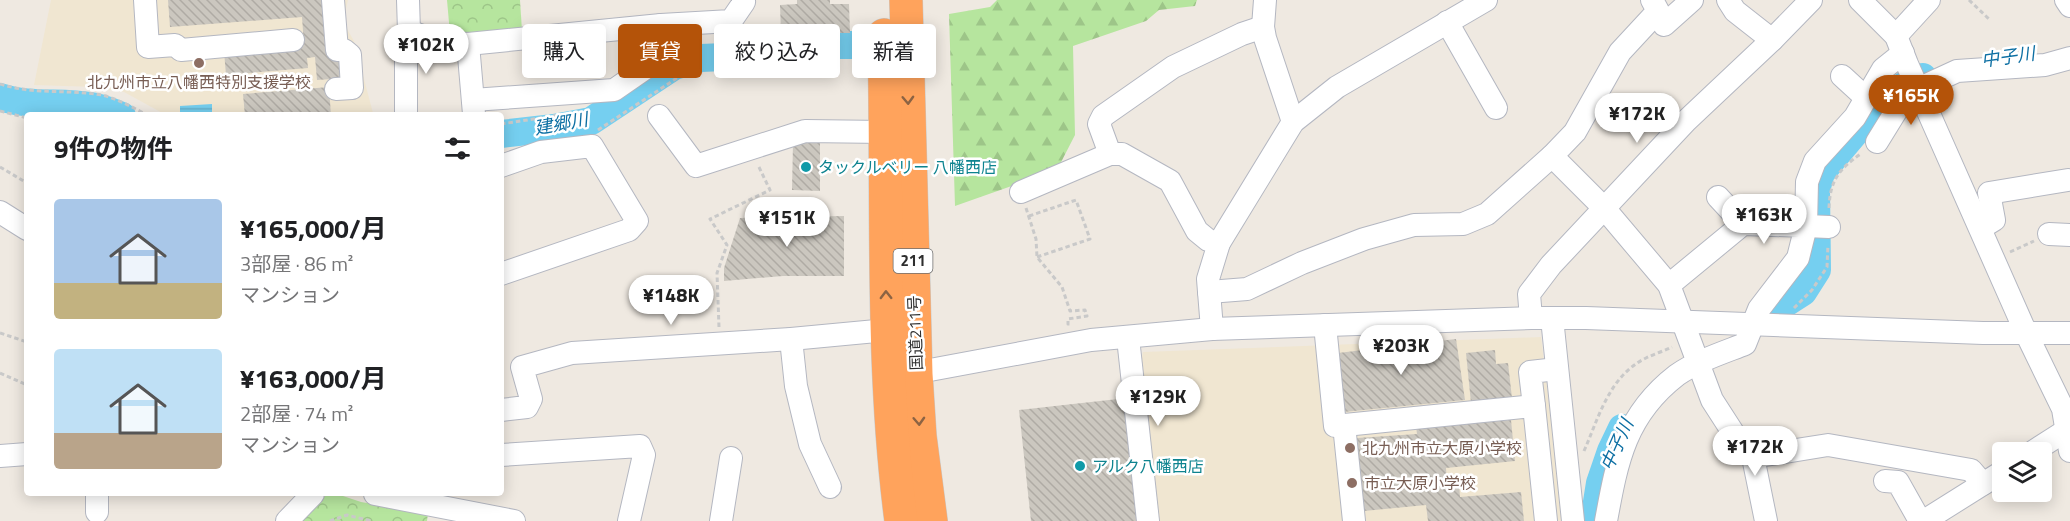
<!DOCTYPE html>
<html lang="ja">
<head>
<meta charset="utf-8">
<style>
	body { margin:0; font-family:"Titillium Web","Noto Sans JP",sans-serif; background:#f2f2f2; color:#202124; height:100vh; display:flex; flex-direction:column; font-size:22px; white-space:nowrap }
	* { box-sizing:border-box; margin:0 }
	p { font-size:20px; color:#757577 }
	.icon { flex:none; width:33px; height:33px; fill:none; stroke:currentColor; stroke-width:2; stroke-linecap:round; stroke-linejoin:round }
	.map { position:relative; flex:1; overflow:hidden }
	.panel { position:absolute; left:24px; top:112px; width:480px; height:384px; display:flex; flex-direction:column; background:#fff; border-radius:6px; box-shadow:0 3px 15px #0003 }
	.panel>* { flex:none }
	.guide { position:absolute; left:522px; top:24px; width:570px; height:54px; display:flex; gap:12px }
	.fabs { position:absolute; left:1992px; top:442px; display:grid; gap:12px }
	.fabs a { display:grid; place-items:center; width:60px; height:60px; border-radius:6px; background:#fff; box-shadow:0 3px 15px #0003; font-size:30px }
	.price { position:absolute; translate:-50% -51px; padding:0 14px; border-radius:21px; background:#fff; color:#222; font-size:20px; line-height:39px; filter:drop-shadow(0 2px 3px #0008) }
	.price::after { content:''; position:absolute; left:50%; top:36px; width:18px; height:14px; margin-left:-9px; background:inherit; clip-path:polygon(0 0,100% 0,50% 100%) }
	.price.current { background:#b45309; color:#fff }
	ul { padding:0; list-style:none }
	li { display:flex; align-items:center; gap:18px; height:150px; padding:0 30px }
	li span { display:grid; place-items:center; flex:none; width:168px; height:120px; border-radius:6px; color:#555 }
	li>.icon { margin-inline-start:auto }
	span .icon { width:72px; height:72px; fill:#fffc; stroke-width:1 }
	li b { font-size:26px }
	h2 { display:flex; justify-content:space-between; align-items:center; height:72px; padding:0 30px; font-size:26px }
	.pill { padding:0 21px; border-radius:6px; background:#fff; box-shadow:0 3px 15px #0003; font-size:21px; line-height:54px }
	.pill.current { background:#b45309; color:#fff }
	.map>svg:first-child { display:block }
	.education { fill:#f0e6d1 }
	.forest { fill:url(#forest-firs) }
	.park { fill:url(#park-crowns) }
	.water { fill:url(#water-rules) }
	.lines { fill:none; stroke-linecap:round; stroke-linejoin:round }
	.river { stroke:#75cff0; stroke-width:28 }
	.building { fill:url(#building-back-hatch) }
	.minor-casing { stroke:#b4b7c1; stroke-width:24 }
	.highway-casing { stroke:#c9c9c9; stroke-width:34 }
	.path { stroke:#c9c9c9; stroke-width:3; stroke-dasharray:4.5 3; stroke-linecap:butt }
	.minor { stroke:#fff; stroke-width:22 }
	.highway { stroke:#ffa35c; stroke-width:33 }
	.oneway { stroke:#8c6343 }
	.education-dot { fill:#8d6e63; stroke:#fff; stroke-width:2 }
	.culture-dot { fill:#0f9aa8; stroke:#fff; stroke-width:2 }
	.labels { text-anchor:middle; stroke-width:5; stroke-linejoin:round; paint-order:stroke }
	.shield { fill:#fff; stroke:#6d6d6d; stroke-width:1.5 }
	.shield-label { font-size:15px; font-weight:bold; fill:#2e2e2e }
	.education-label { font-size:16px; fill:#785e54; stroke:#fff; text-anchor:start }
	.culture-label { font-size:16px; fill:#0d838f; stroke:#fff; text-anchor:start }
	.street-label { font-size:16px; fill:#2e2e2e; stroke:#fff }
	.water-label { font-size:18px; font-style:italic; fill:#0d6fa3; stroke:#fff }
</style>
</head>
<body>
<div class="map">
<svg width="2070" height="521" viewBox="0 0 2070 521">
	<defs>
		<pattern id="forest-firs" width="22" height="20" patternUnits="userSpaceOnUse" patternTransform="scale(1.5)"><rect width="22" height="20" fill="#b6e59e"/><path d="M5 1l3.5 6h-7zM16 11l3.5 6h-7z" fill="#9dc588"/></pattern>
		<pattern id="park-crowns" width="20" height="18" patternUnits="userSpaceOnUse" patternTransform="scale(1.5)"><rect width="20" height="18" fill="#b6e59e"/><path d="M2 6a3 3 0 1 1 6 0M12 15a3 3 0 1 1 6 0" fill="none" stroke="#9dc588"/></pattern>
		<pattern id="water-rules" width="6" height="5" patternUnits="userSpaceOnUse" patternTransform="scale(1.5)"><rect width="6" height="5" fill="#75cff0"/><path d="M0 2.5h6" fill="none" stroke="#66b2ce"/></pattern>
		<pattern id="building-back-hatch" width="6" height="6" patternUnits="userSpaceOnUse" patternTransform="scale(1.5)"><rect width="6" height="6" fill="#cbc7bf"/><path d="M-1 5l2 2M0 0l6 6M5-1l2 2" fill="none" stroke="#afaba4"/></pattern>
	</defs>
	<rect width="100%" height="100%" fill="#efe9e1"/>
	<g class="education">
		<polygon points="51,0 348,0 343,22 354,41 373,113 369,116 166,115 124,92 95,87 34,85"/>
		<polygon points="1541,337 1563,521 1155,521 1138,376 1143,352"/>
	</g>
	<polygon class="forest" points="997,0 1197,0 1195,6 1159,10 1146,21 1073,46 1075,135 1057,170 955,206 949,14 990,7"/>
	<g class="park">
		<polygon points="447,0 520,0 522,31 450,34"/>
		<polygon points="327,494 337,494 361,502 428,513 427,521 300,521"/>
	</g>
	<polygon class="water" points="212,104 212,115 180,115 180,106"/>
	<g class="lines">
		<g class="river">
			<path d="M0 97C30 107 60 101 90 106 101 107 112 112 122 116"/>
			<polyline points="501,134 554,128 591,121 674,66 701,58 748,56 788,45 856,45"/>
			<polyline points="1775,310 1803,292 1817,270 1816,190 1821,173 1881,102 1905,85 1923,77"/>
			<polyline points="1594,521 1600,483 1611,451 1622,428"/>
		</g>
	</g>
	<g class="building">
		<polygon points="168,0 330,0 345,54 347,78 317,80 315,57 307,58 308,68 226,75 224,51 304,45 302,17 170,27"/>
		<polygon points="797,0 830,0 830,4 849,4 850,33 781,33 780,5 797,4"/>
		<polygon points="329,87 331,116 245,116 243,94"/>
		<polygon points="820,138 820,191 792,190 793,143"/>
		<polygon points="844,216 844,276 783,276 724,281 724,268 740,218"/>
		<polygon points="1456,339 1465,400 1344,412 1338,353"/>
		<polygon points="1495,350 1496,364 1508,363 1512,398 1471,403 1466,353"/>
		<polygon points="1127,398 1141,521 1031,521 1019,410"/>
		<polygon points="1414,410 1444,426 1511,420 1515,461 1446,468 1447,484 1459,483 1460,497 1521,492 1524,521 1428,521 1426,505 1364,511 1357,438 1417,434"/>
	</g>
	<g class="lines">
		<g class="minor-casing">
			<g id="minor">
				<polyline points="145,0 148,47 175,45 181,50 293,40"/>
				<polyline points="333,0 337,50 344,50 350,55 352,88 336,89"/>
				<polyline points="1265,0 1263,27 1265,38 1293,122"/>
				<polyline points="1652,0 1658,11 1620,52 1575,132 1552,156 1604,208 1669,285 1712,400 1741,445 1753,457 1828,445 1971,470 1983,484"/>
				<polyline points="1728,0 1735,11 1772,40"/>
				<polyline points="1860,0 1896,36 1907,64 2027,335 2063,409 2070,451"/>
				<polyline points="2066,0 2070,6"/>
				<polyline points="1447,22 1496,108"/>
				<polyline points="1664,25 1692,0"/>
				<polyline points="409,31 438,42 468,44 661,25 731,21 744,2 743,0"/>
				<polyline points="1896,36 1929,0"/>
				<polyline points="468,44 474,114"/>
				<polyline points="1842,76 1866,98"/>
				<polyline points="473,100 614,90 666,54 661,25"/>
				<polyline points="406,116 406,46 409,31 408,0"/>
				<polyline points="659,116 696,166 805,131 885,132"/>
				<polyline points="1877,142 1898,108 1918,89 1957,71 2045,65 2070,58"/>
				<polyline points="501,166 541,152 592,146 637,221 629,230 501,274"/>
				<polyline points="1021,192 1110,154"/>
				<polyline points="1718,197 1743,224"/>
				<polyline points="0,212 27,229"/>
				<polyline points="1829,227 1806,226 1807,182 1815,161 1855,117 1883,69 1903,53"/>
				<polyline points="1981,228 1994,220 1989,193 2068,180"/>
				<polyline points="2049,234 2070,235"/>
				<polyline points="1219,243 1208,240 1197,231 1170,181 1122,154 1110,154 1099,124 1103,116 1173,67 1242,34 1263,27"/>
				<polyline points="1209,292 1247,289 1302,263 1364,239 1414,225 1463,224 1487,214 1552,156"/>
				<polyline points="1531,318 1529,294 1551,265 1686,121 1772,40 1811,0"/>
				<polyline points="1552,318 1573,521"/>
				<polyline points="1325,325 1335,426 1534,406 1546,521"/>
				<polyline points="1212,329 1208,279 1219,243 1293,122 1337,87 1486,0"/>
				<polyline points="1128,338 1148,521"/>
				<polyline points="791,339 796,386 810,444 830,487"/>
				<polyline points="903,375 1091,340 1212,329 1531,318 1586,318 1983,333 2070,333"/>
				<polyline points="1534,406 1530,372 1557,369"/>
				<polyline points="501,410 527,407 531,399 522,367 572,353 791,339 887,330"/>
				<polyline points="1344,425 1354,521"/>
				<polyline points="2031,453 2070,428"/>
				<polyline points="501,455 640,446 644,455 629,521"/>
				<polyline points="0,456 27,454"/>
				<polyline points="1753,457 1766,521"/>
				<polyline points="1885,481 1898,482 1920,521"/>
				<polyline points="97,494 97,512"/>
				<polyline points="375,494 514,521"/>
				<polyline points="287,521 313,494"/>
				<polyline points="721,521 731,458"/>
				<path d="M1606 521C1617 461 1625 415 1677 375 1697 361 1722 353 1745 344L1759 309 1798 258 1806 226 1743 224 1669 285"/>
				<polyline points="1924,521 2002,472"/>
			</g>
		</g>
		<g class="highway-casing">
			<g id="highway">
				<polyline points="906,0 916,374 920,436 931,521"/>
				<path d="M884 35C888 197 880 360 901 521"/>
			</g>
		</g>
		<g class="path">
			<polyline points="1969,0 1990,20"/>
			<path d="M0 84C34 95 67 89 102 95 118 99 134 108 149 116"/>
			<polyline points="0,111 27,118"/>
			<polyline points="501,124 579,112"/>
			<polyline points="598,130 677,78"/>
			<polyline points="0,167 27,183"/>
			<polyline points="1026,208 1036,239 1037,257 1062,287 1070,311 1085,310 1087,316 1068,319 1068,324 1071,324"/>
			<path d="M1829 208C1830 180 1839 169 1862 153"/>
			<polyline points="1029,216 1076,200 1090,239 1037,257"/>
			<polyline points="2010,252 2034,241"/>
			<polyline points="1794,308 1812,290 1827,267 1828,245"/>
			<polyline points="719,327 717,273 727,245 710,219 770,190 758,165"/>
			<polyline points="0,333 27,342"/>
			<polyline points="0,373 27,385"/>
			<path d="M1584 451C1599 417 1609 376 1646 358 1654 354 1664 351 1672 347"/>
			<polyline points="330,521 347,515 371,521"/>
		</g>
		<use href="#minor" class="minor"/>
		<use href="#highway" class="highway"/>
	</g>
	<defs><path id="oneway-chevron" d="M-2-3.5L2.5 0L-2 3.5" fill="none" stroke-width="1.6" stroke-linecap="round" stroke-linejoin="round" transform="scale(1.5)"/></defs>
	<g class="oneway">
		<use href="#oneway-chevron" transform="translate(908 100) rotate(88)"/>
		<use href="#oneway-chevron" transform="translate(886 295) rotate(-91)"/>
		<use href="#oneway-chevron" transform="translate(919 421) rotate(87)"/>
	</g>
	<g class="education-dot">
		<circle cx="199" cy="63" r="6"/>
		<circle cx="1350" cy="448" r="6"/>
		<circle cx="1352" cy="483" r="6"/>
	</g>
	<g class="culture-dot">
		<circle cx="806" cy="167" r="6"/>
		<circle cx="1080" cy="466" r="6"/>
	</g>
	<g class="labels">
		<rect class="shield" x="893.5" y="249" width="39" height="24" rx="4.5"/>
		<g class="shield-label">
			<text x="913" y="266">211</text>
		</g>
		<g class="education-label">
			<text x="199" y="88" text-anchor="middle">北九州市立八幡西特別支援学校</text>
			<text x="1362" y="454">北九州市立大原小学校</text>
			<text x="1364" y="489">市立大原小学校</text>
		</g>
		<g class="culture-label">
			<text x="818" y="173">タックルベリー 八幡西店</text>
			<text x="1092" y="472">アルク八幡西店</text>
		</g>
		<g class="street-label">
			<text transform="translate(915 333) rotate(-92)" y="6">国道211号</text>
		</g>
		<g class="water-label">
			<text transform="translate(2008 57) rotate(-8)" y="6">中子川</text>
			<text transform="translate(561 124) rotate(-10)" y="6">建郷川</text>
			<text transform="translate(1617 445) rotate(-66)" y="6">中子川</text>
		</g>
	</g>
</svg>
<div class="fabs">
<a><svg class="icon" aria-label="layers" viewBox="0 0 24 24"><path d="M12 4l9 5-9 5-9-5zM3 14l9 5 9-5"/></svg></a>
</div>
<b class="price" style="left:426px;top:75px">¥102K</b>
<b class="price current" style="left:1911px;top:126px">¥165K</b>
<b class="price" style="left:1637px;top:144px">¥172K</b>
<b class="price" style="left:1764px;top:245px">¥163K</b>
<b class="price" style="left:787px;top:248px">¥151K</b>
<b class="price" style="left:671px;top:326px">¥148K</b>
<b class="price" style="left:1401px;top:376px">¥203K</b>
<b class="price" style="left:1158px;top:427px">¥129K</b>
<b class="price" style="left:1755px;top:477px">¥172K</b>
<div class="guide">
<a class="pill">購入</a>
<a class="pill current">賃貸</a>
<a class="pill">絞り込み</a>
<a class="pill">新着</a>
</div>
<section class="panel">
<h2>9件の物件<svg class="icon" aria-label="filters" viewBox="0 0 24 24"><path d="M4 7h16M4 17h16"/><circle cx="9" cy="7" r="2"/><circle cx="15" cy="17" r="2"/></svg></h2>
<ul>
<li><span style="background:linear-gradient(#a9c7e8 70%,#c2b280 0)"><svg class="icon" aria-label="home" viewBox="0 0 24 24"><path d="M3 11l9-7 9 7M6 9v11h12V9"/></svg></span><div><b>¥165,000/月</b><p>3部屋 · 86 m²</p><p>マンション</p></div></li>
<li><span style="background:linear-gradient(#bfe0f5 70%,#b9a48a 0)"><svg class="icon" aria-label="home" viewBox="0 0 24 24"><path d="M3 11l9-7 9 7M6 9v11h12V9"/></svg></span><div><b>¥163,000/月</b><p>2部屋 · 74 m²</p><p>マンション</p></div></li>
</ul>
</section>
</div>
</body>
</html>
